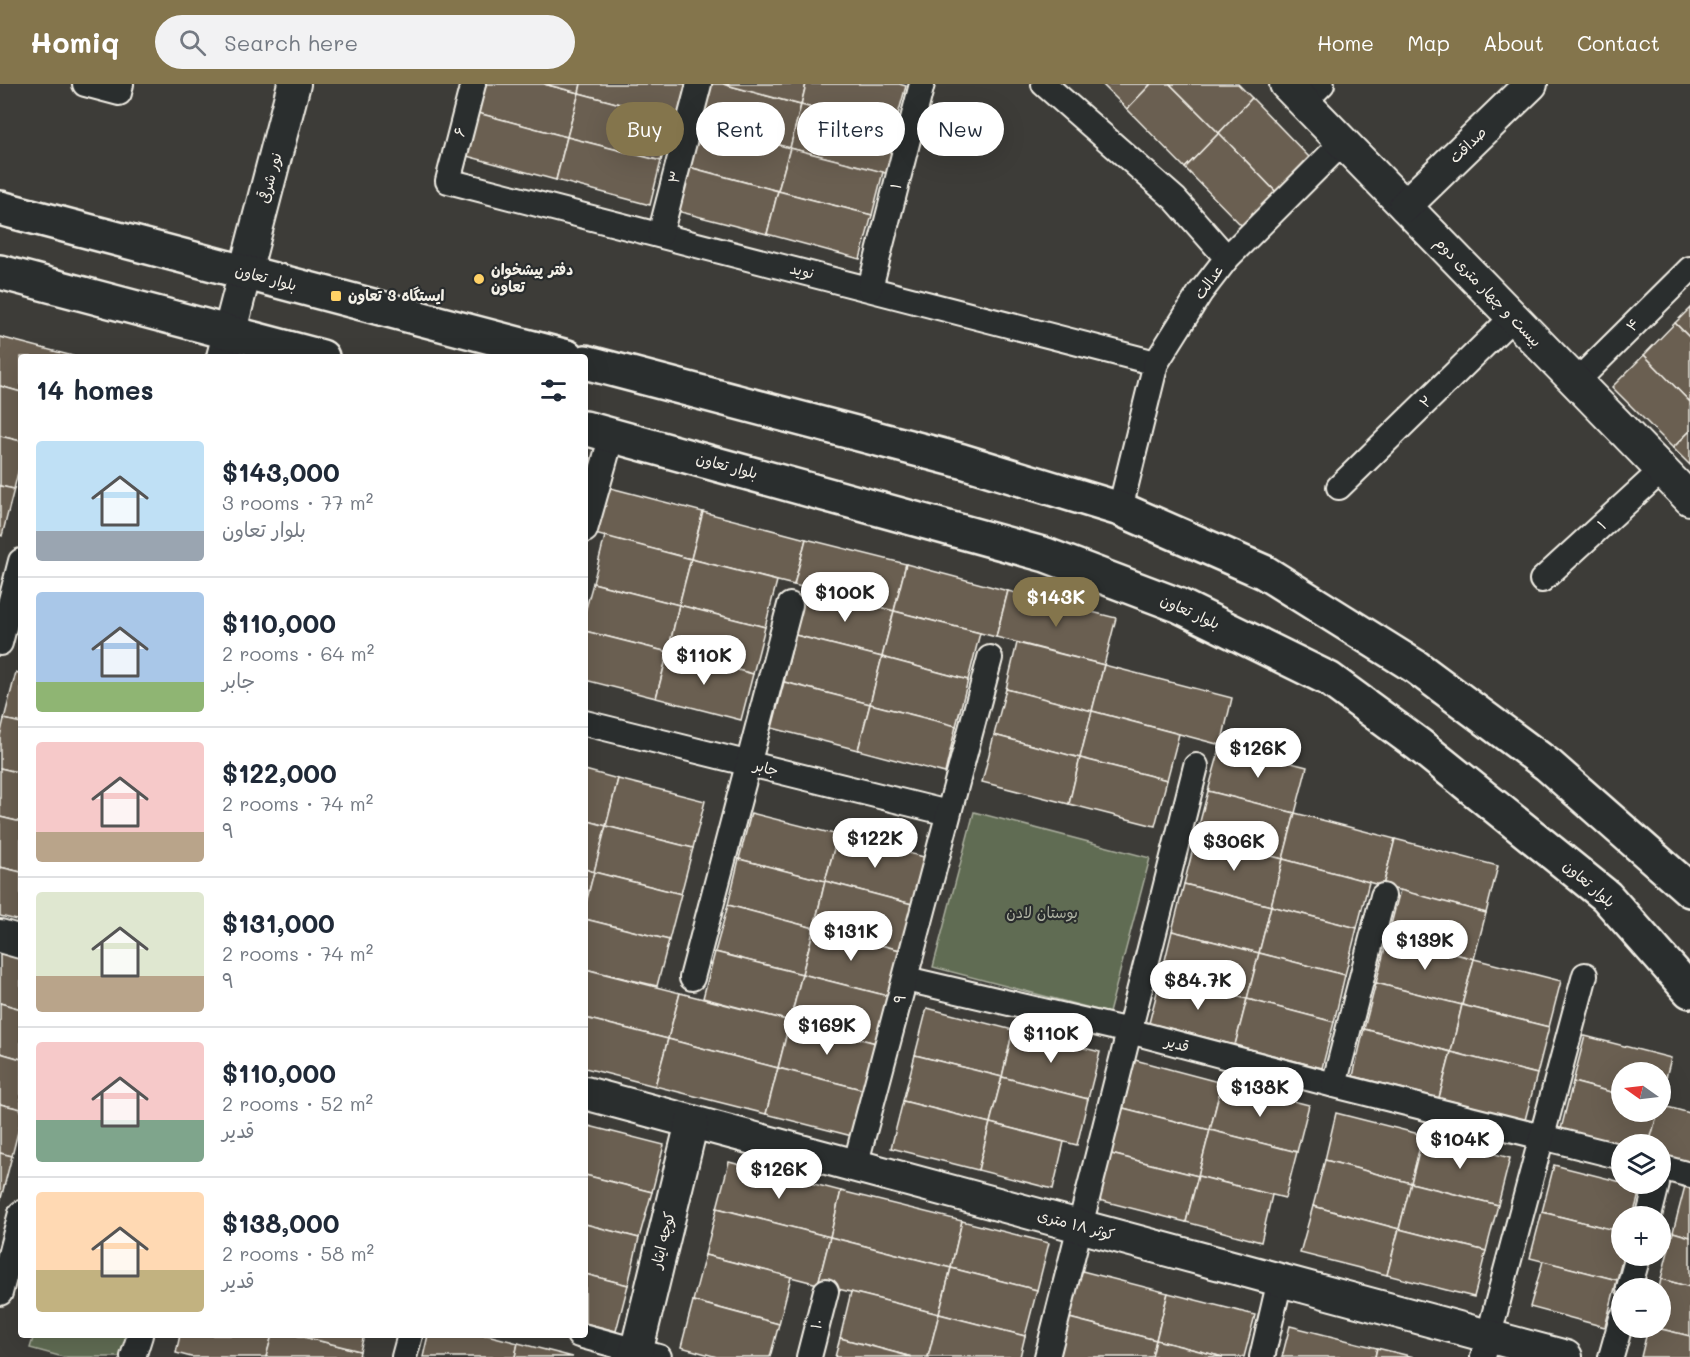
<!DOCTYPE html>
<html lang="en">
<head>
<meta charset="utf-8">
<style>
	body { margin:0; font-family:Mali,"Playpen Sans Arabic",sans-serif; background:#f2f2f3; color:#1f2937; height:100vh; display:flex; flex-direction:column; font-size:22px; white-space:nowrap }
	* { box-sizing:border-box; margin:0 }
	p { font-size:20px; color:#747a83 }
	.icon { flex:none; width:33px; height:33px; fill:none; stroke:currentColor; stroke-width:2; stroke-linecap:round; stroke-linejoin:round }
	.map { position:relative; flex:1; overflow:hidden }
	.drawer { position:absolute; left:18px; top:270px; width:570px; height:984px; display:flex; flex-direction:column; background:#fff; border-radius:6px; box-shadow:0 6px 24px #0002 }
	.drawer>* { flex:none }
	.top-card { position:absolute; left:606px; top:18px; width:570px; height:54px; display:flex; gap:12px }
	.needle { width:39px; rotate:284deg }
	.fabs { position:absolute; left:1611px; top:978px; display:grid; gap:12px }
	.fabs a { display:grid; place-items:center; width:60px; height:60px; border-radius:50%; background:#fff; box-shadow:0 6px 24px #0002; font-size:30px }
	.price { position:absolute; translate:-50% -51px; padding:0 14px; border-radius:21px; background:#fff; color:#222; font-size:20px; line-height:39px; filter:drop-shadow(0 2px 3px #0008) }
	.price::after { content:''; position:absolute; left:50%; top:36px; width:18px; height:14px; margin-left:-9px; background:inherit; clip-path:polygon(0 0,100% 0,50% 100%) }
	.price.active { background:#84754c; color:#fff }
	ul { padding:0; list-style:none }
	li { display:flex; align-items:center; gap:18px; height:150px; padding:0 18px }
	li+li { border-top:2px solid #e0e1e3 }
	li span { display:grid; place-items:center; flex:none; width:168px; height:120px; border-radius:6px; color:#555 }
	li>.icon { margin-inline-start:auto }
	span .icon { width:72px; height:72px; fill:#fffc; stroke-width:1 }
	li b { font-size:26px }
	h2 { display:flex; justify-content:space-between; align-items:center; height:72px; padding:0 18px; font-size:26px }
	.tag { padding:0 21px; border-radius:27px; background:#fff; box-shadow:0 6px 24px #0002; font-size:21px; line-height:54px }
	.tag.active { background:#84754c; color:#fff }
	header { display:flex; align-items:center; gap:36px; box-sizing:border-box; height:84px; padding:0 30px; background:#84754c; color:#fff }
	header strong { font-size:28px }
	nav { display:flex; gap:33px; margin-inline-start:auto; font-size:21px }
	.search { width:420px; height:54px; background:#f2f2f3; display:flex; align-items:center; gap:15px; box-sizing:border-box; padding:0 21px; border-radius:33px; color:#747a83; font-size:22px }
	.map>svg:first-child { display:block }
	.green { fill:#616c53; stroke:#aaae9e; stroke-width:1.5 }
	.building { fill:#6a5e51; stroke:#f4f1e8; stroke-width:1.5 }
	.lines { fill:none; stroke-linecap:round; stroke-linejoin:round }
	.minor-casing { stroke:#f4f1e8; stroke-width:28 }
	.tertiary-casing { stroke:#f4f1e8; stroke-width:36 }
	.secondary-casing { stroke:#f4f1e8; stroke-width:38 }
	.minor { stroke:#2a2d2e; stroke-width:24 }
	.tertiary { stroke:#2a2d2e; stroke-width:32 }
	.secondary { stroke:#2a2d2e; stroke-width:33 }
	.poi-dot { fill:#ffd166; stroke:#2a2d2e; stroke-width:2 }
	.labels { text-anchor:middle; stroke-width:4.5; stroke-linejoin:round; paint-order:stroke }
	.street-label { font-size:15px; fill:#f4f1e8; stroke:#2a2d2e }
	.poi-label { font-size:15px; font-weight:bold; fill:#f4f1e8; stroke:#2a2d2e; text-anchor:start }
	.park-label { font-size:15px; fill:#b2b5a5; stroke:#2a2d2e }
</style>
</head>
<body>
<header>
<strong>Homiq</strong>
<div class="search"><svg class="icon" aria-label="search" viewBox="0 0 24 24"><circle cx="10" cy="10" r="6"/><path d="M15 15l6 6"/></svg>Search here</div>
<nav><a>Home</a><a>Map</a><a>About</a><a>Contact</a></nav>
</header>
<div class="map">
<svg width="1690" height="1273" viewBox="0 0 1690 1273">
	<rect width="100%" height="100%" fill="#3d3c38"/>
	<filter id="ink" filterUnits="userSpaceOnUse"><feTurbulence type="fractalNoise" baseFrequency=".0167" numOctaves="2"/><feDisplacementMap in="SourceGraphic" scale="12" xChannelSelector="R" yChannelSelector="G"/><feConvolveMatrix kernelMatrix="1 2 1 2 8 2 1 2 1" color-interpolation-filters="sRGB"/></filter>
	<g filter="url(#ink)">
		<g class="green">
			<polygon points="974,728 1150,774 1109,929 933,883"/>
			<polygon points="34,1251 126,1251 120,1273 63,1273 30,1264"/>
		</g>
		<g class="building">
			<polygon points="481,0 544,0 579,9 567,53 474,28"/>
			<polygon points="544,0 581,0 579,9"/>
			<polygon points="581,0 692,0 682,37 579,9"/>
			<polygon points="706,0 723,0 801,21 790,64 696,39"/>
			<polygon points="723,0 806,0 801,21"/>
			<polygon points="806,0 899,0 906,2 894,45 801,21"/>
			<polygon points="1102,0 1151,0 1127,25"/>
			<polygon points="1151,0 1170,0 1219,49 1185,84 1127,25"/>
			<polygon points="1170,0 1238,0 1252,14 1219,49"/>
			<polygon points="579,9 672,34 661,77 567,53"/>
			<polygon points="1252,14 1309,73 1276,108 1219,49"/>
			<polygon points="801,21 905,48 893,91 790,64"/>
			<polygon points="474,28 567,53 556,96 463,71"/>
			<polygon points="696,39 790,64 778,107 685,82"/>
			<polygon points="1219,49 1276,108 1242,142 1185,84"/>
			<polygon points="567,53 661,77 650,121 556,96"/>
			<polygon points="790,64 883,88 872,131 778,107"/>
			<polygon points="685,82 778,107 767,150 673,126"/>
			<polygon points="778,107 872,131 860,175 767,150"/>
			<polygon points="1690,224 1690,254 1675,239"/>
			<polygon points="1675,239 1690,254 1690,318 1644,271"/>
			<polygon points="0,253 73,272 73,273 21,273 21,308 0,302"/>
			<polygon points="1644,271 1690,318 1690,347 1673,364 1612,303"/>
			<polygon points="0,302 21,308 21,357 0,352"/>
			<polygon points="1690,347 1690,381 1673,364"/>
			<polygon points="0,352 21,357 21,376 14,405 0,402"/>
			<polygon points="0,402 14,405 2,452 0,451"/>
			<polygon points="603,402 703,428 691,475 591,449"/>
			<polygon points="703,428 806,455 794,501 691,475"/>
			<polygon points="605,452 691,475 679,521 593,499"/>
			<polygon points="806,455 906,480 894,527 794,501"/>
			<polygon points="691,475 777,497 765,543 679,521"/>
			<polygon points="906,480 1008,507 996,553 894,527"/>
			<polygon points="593,499 679,521 668,568 585,547 585,528"/>
			<polygon points="807,505 894,527 882,573 795,551"/>
			<polygon points="1008,507 1116,534 1104,581 996,553"/>
			<polygon points="679,521 765,543 753,590 668,568"/>
			<polygon points="894,527 980,549 968,596 882,573"/>
			<polygon points="585,547 668,568 656,614 585,596"/>
			<polygon points="795,551 882,573 870,620 784,598"/>
			<polygon points="1017,559 1104,581 1092,627 1006,605"/>
			<polygon points="668,568 753,590 741,636 656,614"/>
			<polygon points="882,573 968,596 956,642 870,620"/>
			<polygon points="1104,581 1232,614 1221,661 1092,627"/>
			<polygon points="16,588 21,590 21,639 4,635"/>
			<polygon points="784,598 870,620 858,666 772,644"/>
			<polygon points="1006,605 1092,627 1080,674 994,651"/>
			<polygon points="870,620 956,642 945,689 858,666"/>
			<polygon points="1092,627 1179,650 1167,696 1080,674"/>
			<polygon points="4,635 21,639 21,689 0,684 0,652"/>
			<polygon points="994,651 1080,674 1069,720 982,698"/>
			<polygon points="1221,661 1307,683 1295,729 1208,707"/>
			<polygon points="1080,674 1167,696 1155,742 1069,720"/>
			<polygon points="0,684 21,689 21,738 0,733"/>
			<polygon points="585,686 618,695 606,742 585,736"/>
			<polygon points="618,695 705,717 693,764 606,742"/>
			<polygon points="1208,707 1295,729 1283,775 1196,753"/>
			<polygon points="751,729 838,751 825,797 739,775"/>
			<polygon points="1295,729 1395,755 1383,802 1283,775"/>
			<polygon points="0,733 21,738 21,788 0,783"/>
			<polygon points="585,736 606,742 594,788 585,785"/>
			<polygon points="606,742 693,764 681,810 594,788"/>
			<polygon points="838,751 924,773 912,820 825,797"/>
			<polygon points="1196,753 1283,775 1271,822 1184,800"/>
			<polygon points="1395,755 1498,782 1486,829 1383,802"/>
			<polygon points="739,775 825,797 814,844 728,821"/>
			<polygon points="1283,775 1369,798 1357,844 1271,822"/>
			<polygon points="0,783 21,788 21,837 0,832"/>
			<polygon points="585,785 594,788 585,823"/>
			<polygon points="594,788 681,810 669,856 585,835 585,823"/>
			<polygon points="825,797 912,820 900,866 814,844"/>
			<polygon points="1184,800 1271,822 1259,869 1172,847"/>
			<polygon points="1400,806 1486,829 1474,875 1388,852"/>
			<polygon points="728,821 814,844 802,890 715,868"/>
			<polygon points="1271,822 1357,844 1345,891 1259,869"/>
			<polygon points="585,835 669,856 657,902 585,885"/>
			<polygon points="814,844 900,866 888,912 802,890"/>
			<polygon points="1172,847 1259,869 1247,915 1161,893"/>
			<polygon points="1388,852 1474,875 1462,921 1376,899"/>
			<polygon points="715,868 802,890 790,937 703,914"/>
			<polygon points="0,869 21,874 21,925 0,919"/>
			<polygon points="1259,869 1345,891 1334,938 1247,915"/>
			<polygon points="1474,875 1561,897 1549,943 1462,921"/>
			<polygon points="585,885 680,909 668,955 585,934"/>
			<polygon points="802,890 888,912 876,959 790,937"/>
			<polygon points="1161,893 1247,915 1235,961 1149,939"/>
			<polygon points="1376,899 1462,921 1451,968 1364,945"/>
			<polygon points="680,909 790,937 778,984 668,955"/>
			<polygon points="1247,915 1334,938 1322,984 1235,961"/>
			<polygon points="0,919 21,925 21,975 0,969"/>
			<polygon points="1462,921 1549,943 1537,990 1451,968"/>
			<polygon points="927,924 1013,946 1002,993 915,971"/>
			<polygon points="585,934 668,955 655,1002 585,984"/>
			<polygon points="790,937 876,959 865,1006 778,984"/>
			<polygon points="1364,945 1451,968 1439,1014 1353,992"/>
			<polygon points="1013,946 1100,968 1088,1015 1002,993"/>
			<polygon points="1585,952 1671,974 1660,1017 1660,988 1622,988 1622,1011 1573,998"/>
			<polygon points="668,955 778,984 766,1030 655,1002"/>
			<polygon points="1451,968 1537,990 1525,1036 1439,1014"/>
			<polygon points="0,969 21,975 21,1025 0,1020"/>
			<polygon points="915,971 1002,993 990,1039 903,1017"/>
			<polygon points="1135,976 1222,999 1210,1046 1123,1024"/>
			<polygon points="778,984 865,1006 852,1052 766,1030"/>
			<polygon points="1002,993 1088,1015 1077,1061 990,1039"/>
			<polygon points="1573,998 1622,1011 1622,1028 1658,1028 1649,1060 1622,1061 1561,1045"/>
			<polygon points="1222,999 1309,1021 1297,1068 1210,1046"/>
			<polygon points="903,1017 990,1039 978,1086 891,1064"/>
			<polygon points="0,1020 21,1025 21,1036 12,1072 0,1069"/>
			<polygon points="1660,1021 1690,1029 1690,1078 1660,1071 1660,1060 1649,1060 1658,1028 1660,1028"/>
			<polygon points="1123,1024 1210,1046 1198,1092 1111,1070"/>
			<polygon points="1336,1029 1423,1051 1411,1099 1325,1076"/>
			<polygon points="990,1039 1064,1058 1053,1105 978,1086"/>
			<polygon points="585,1041 664,1061 652,1108 585,1091"/>
			<polygon points="1210,1046 1297,1068 1285,1114 1198,1092"/>
			<polygon points="1423,1051 1510,1074 1498,1121 1411,1099"/>
			<polygon points="0,1069 12,1072 0,1118"/>
			<polygon points="1111,1070 1198,1092 1186,1138 1099,1116"/>
			<polygon points="1325,1076 1411,1099 1399,1145 1313,1122"/>
			<polygon points="729,1078 841,1107 830,1153 717,1124"/>
			<polygon points="1554,1081 1641,1103 1633,1132 1622,1132 1622,1148 1542,1128"/>
			<polygon points="585,1091 652,1108 639,1154 585,1140"/>
			<polygon points="1198,1092 1272,1111 1261,1158 1186,1138"/>
			<polygon points="1411,1099 1498,1121 1486,1167 1399,1145"/>
			<polygon points="1685,1102 1690,1103 1690,1153 1673,1148"/>
			<polygon points="841,1107 962,1137 951,1184 830,1153"/>
			<polygon points="1313,1122 1399,1145 1387,1191 1300,1169"/>
			<polygon points="717,1124 830,1153 818,1200 705,1171"/>
			<polygon points="1542,1128 1622,1148 1622,1172 1623,1172 1617,1196 1530,1174"/>
			<polygon points="962,1137 1049,1159 1037,1206 951,1184"/>
			<polygon points="585,1140 639,1154 628,1201 585,1190"/>
			<polygon points="1399,1145 1486,1167 1474,1213 1387,1191"/>
			<polygon points="1673,1148 1690,1153 1690,1203 1661,1195"/>
			<polygon points="830,1153 951,1184 939,1230 818,1200"/>
			<polygon points="705,1171 791,1193 779,1240 693,1217"/>
			<polygon points="1543,1177 1617,1196 1605,1243 1530,1223"/>
			<polygon points="951,1184 1037,1206 1025,1252 939,1230"/>
			<polygon points="1082,1187 1168,1209 1156,1256 1069,1234"/>
			<polygon points="585,1190 628,1201 616,1247 585,1239"/>
			<polygon points="1661,1195 1690,1203 1690,1252 1657,1244 1660,1244 1660,1204 1659,1204"/>
			<polygon points="851,1208 939,1230 928,1273 912,1273 840,1254"/>
			<polygon points="1168,1209 1255,1231 1244,1273 1223,1273 1156,1256"/>
			<polygon points="693,1217 779,1240 770,1273 717,1273 681,1263"/>
			<polygon points="939,1230 1025,1252 1020,1273 928,1273"/>
			<polygon points="1069,1234 1156,1256 1152,1273 1060,1273"/>
			<polygon points="1290,1242 1377,1264 1375,1273 1282,1273"/>
			<polygon points="1648,1244 1657,1244 1690,1252 1690,1273 1641,1273"/>
			<polygon points="180,1251 272,1251 266,1273 191,1273 176,1269"/>
			<polygon points="272,1251 296,1251 360,1267 359,1273 266,1273"/>
			<polygon points="296,1251 364,1251 360,1267"/>
			<polygon points="428,1251 487,1251 518,1259 515,1273 423,1273"/>
			<polygon points="840,1254 912,1273 835,1273"/>
			<polygon points="1156,1256 1223,1273 1152,1273"/>
			<polygon points="518,1259 573,1273 515,1273"/>
			<polygon points="1377,1264 1414,1273 1375,1273"/>
		</g>
		<g class="lines">
			<g class="minor-casing">
				<g id="minor">
					<polyline points="85,0 119,9 121,0"/>
					<polyline points="473,0 448,97 1156,279"/>
					<polyline points="1044,0 1175,115 1227,174 1200,209 1156,279 1120,425"/>
					<polyline points="1304,18 1322,0"/>
					<polyline points="660,151 699,0"/>
					<polyline points="1227,174 1343,58"/>
					<polyline points="870,204 922,0"/>
					<polyline points="1576,298 1690,185"/>
					<polyline points="1339,403 1513,233"/>
					<polyline points="585,446 612,351"/>
					<polyline points="1542,496 1662,386"/>
					<polyline points="0,559 21,477"/>
					<polyline points="585,639 948,729"/>
					<polyline points="692,894 790,521"/>
					<polyline points="906,895 1129,947 1334,1001 1622,1073"/>
					<polyline points="1334,1001 1383,812"/>
					<polyline points="855,1082 990,574"/>
					<polyline points="1660,1083 1690,1091"/>
					<polyline points="1649,1132 1657,1100"/>
					<polyline points="1629,1204 1638,1172"/>
					<polyline points="0,1209 21,1129"/>
					<polyline points="579,1251 659,1273"/>
					<polyline points="133,1273 140,1251"/>
					<polyline points="404,1273 410,1251"/>
					<polyline points="809,1273 826,1207"/>
					<polyline points="1047,1273 1196,682"/>
					<polyline points="1262,1273 1280,1196"/>
					<polyline points="1483,1273 1585,891"/>
					<polyline points="1611,1273 1622,1234"/>
				</g>
			</g>
			<g class="tertiary-casing">
				<g id="tertiary">
					<polyline points="1286,0 1690,415"/>
					<polyline points="1405,122 1531,0"/>
					<polyline points="223,273 294,0"/>
					<polyline points="0,852 21,858"/>
					<polyline points="585,1009 1566,1273"/>
					<polyline points="635,1273 692,1038"/>
				</g>
			</g>
			<g class="secondary-casing">
				<g id="secondary">
					<polyline points="0,124 567,273"/>
					<polyline points="0,188 322,273"/>
					<polyline points="585,278 962,377 1120,425 1264,488 1416,583 1548,681 1690,806"/>
					<polyline points="585,344 1046,471 1178,521 1329,595 1419,661 1606,812 1690,907"/>
				</g>
			</g>
			<use href="#minor" class="minor"/>
			<use href="#tertiary" class="tertiary"/>
			<use href="#secondary" class="secondary"/>
		</g>
	</g>
	<g class="poi-dot">
		<circle cx="479" cy="195" r="6"/>
		<rect x="330" y="206" width="12" height="12" rx="3"/>
	</g>
	<g class="labels">
		<g class="street-label">
			<text transform="translate(460 48) rotate(-76)" y="5">۶</text>
			<text transform="translate(1468 61) rotate(-44)" y="5">صداقت</text>
			<text transform="translate(675 93) rotate(-76)" y="5">۳</text>
			<text transform="translate(270 94) rotate(-75)" y="5">نور شرقی</text>
			<text transform="translate(896 102) rotate(-75)" y="5">۱</text>
			<text transform="translate(802 187) rotate(14)" y="5">نوید</text>
			<text transform="translate(266 194) rotate(15)" y="5">بلوار تعاون</text>
			<text transform="translate(1209 198) rotate(-54)" y="5">عدالت</text>
			<text transform="translate(1488 208) rotate(46)" y="5">بیست و چهار متری دوم</text>
			<text transform="translate(1633 241) rotate(-45)" y="5">۴</text>
			<text transform="translate(1426 318) rotate(-44)" y="5">۲</text>
			<text transform="translate(727 382) rotate(15)" y="5">بلوار تعاون</text>
			<text transform="translate(1602 441) rotate(-42)" y="5">۱</text>
			<text transform="translate(1190 528) rotate(24)" y="5">بلوار تعاون</text>
			<text transform="translate(766 684) rotate(14)" y="5">جابر</text>
			<text transform="translate(1589 800) rotate(41)" y="5">بلوار تعاون</text>
			<text transform="translate(900 915) rotate(-75)" y="5">۹</text>
			<text transform="translate(1177 960) rotate(15)" y="5">قدیر</text>
			<text transform="translate(1076 1141) rotate(15)" y="5">کوثر ۱۸ متری</text>
			<text transform="translate(663 1156) rotate(-76)" y="5">کوچه ایثار</text>
			<text transform="translate(817 1240) rotate(-76)" y="5">۱۰</text>
		</g>
		<g class="poi-label">
			<text x="491" y="191">دفتر پیشخوان<tspan x="491" dy="17">تعاون</tspan></text>
			<text x="348" y="217">ایستگاه 3 تعاون</text>
		</g>
		<g class="park-label">
			<text x="1042" y="834">بوستان لادن</text>
		</g>
	</g>
</svg>
<div class="fabs">
<a><svg class="needle" viewBox="-14 -14 28 28"><path d="M0-13l5 13h-10z" fill="#e53935"/><path d="M0 13l5-13h-10z" fill="#747a83"/></svg></a>
<a><svg class="icon" aria-label="layers" viewBox="0 0 24 24"><path d="M12 4l9 5-9 5-9-5zM3 14l9 5 9-5"/></svg></a>
<a>+</a>
<a>−</a>
</div>
<b class="price" style="left:845px;top:539px">$100K</b>
<b class="price active" style="left:1056px;top:544px">$143K</b>
<b class="price" style="left:704px;top:602px">$110K</b>
<b class="price" style="left:1258px;top:695px">$126K</b>
<b class="price" style="left:875px;top:785px">$122K</b>
<b class="price" style="left:1234px;top:788px">$306K</b>
<b class="price" style="left:851px;top:878px">$131K</b>
<b class="price" style="left:1425px;top:887px">$139K</b>
<b class="price" style="left:1198px;top:927px">$84.7K</b>
<b class="price" style="left:827px;top:972px">$169K</b>
<b class="price" style="left:1051px;top:980px">$110K</b>
<b class="price" style="left:1260px;top:1034px">$138K</b>
<b class="price" style="left:1460px;top:1086px">$104K</b>
<b class="price" style="left:779px;top:1116px">$126K</b>
<div class="top-card">
<a class="tag active">Buy</a>
<a class="tag">Rent</a>
<a class="tag">Filters</a>
<a class="tag">New</a>
</div>
<section class="drawer">
<h2>14 homes<svg class="icon" aria-label="filters" viewBox="0 0 24 24"><path d="M4 7h16M4 17h16"/><circle cx="9" cy="7" r="2"/><circle cx="15" cy="17" r="2"/></svg></h2>
<ul>
<li><span style="background:linear-gradient(#bfe0f5 75%,#9aa5b1 0)"><svg class="icon" aria-label="home" viewBox="0 0 24 24"><path d="M3 11l9-7 9 7M6 9v11h12V9"/></svg></span><div><b>$143,000</b><p>3 rooms · 77 m²</p><p>بلوار تعاون</p></div></li>
<li><span style="background:linear-gradient(#a9c7e8 75%,#8fb573 0)"><svg class="icon" aria-label="home" viewBox="0 0 24 24"><path d="M3 11l9-7 9 7M6 9v11h12V9"/></svg></span><div><b>$110,000</b><p>2 rooms · 64 m²</p><p>جابر</p></div></li>
<li><span style="background:linear-gradient(#f6c9c9 75%,#b9a48a 0)"><svg class="icon" aria-label="home" viewBox="0 0 24 24"><path d="M3 11l9-7 9 7M6 9v11h12V9"/></svg></span><div><b>$122,000</b><p>2 rooms · 74 m²</p><p>۹</p></div></li>
<li><span style="background:linear-gradient(#dfe7d0 70%,#b9a48a 0)"><svg class="icon" aria-label="home" viewBox="0 0 24 24"><path d="M3 11l9-7 9 7M6 9v11h12V9"/></svg></span><div><b>$131,000</b><p>2 rooms · 74 m²</p><p>۹</p></div></li>
<li><span style="background:linear-gradient(#f6c9c9 65%,#7fa58c 0)"><svg class="icon" aria-label="home" viewBox="0 0 24 24"><path d="M3 11l9-7 9 7M6 9v11h12V9"/></svg></span><div><b>$110,000</b><p>2 rooms · 52 m²</p><p>قدیر</p></div></li>
<li><span style="background:linear-gradient(#ffd9b3 65%,#c2b280 0)"><svg class="icon" aria-label="home" viewBox="0 0 24 24"><path d="M3 11l9-7 9 7M6 9v11h12V9"/></svg></span><div><b>$138,000</b><p>2 rooms · 58 m²</p><p>قدیر</p></div></li>
</ul>
</section>
</div>
</body>
</html>
